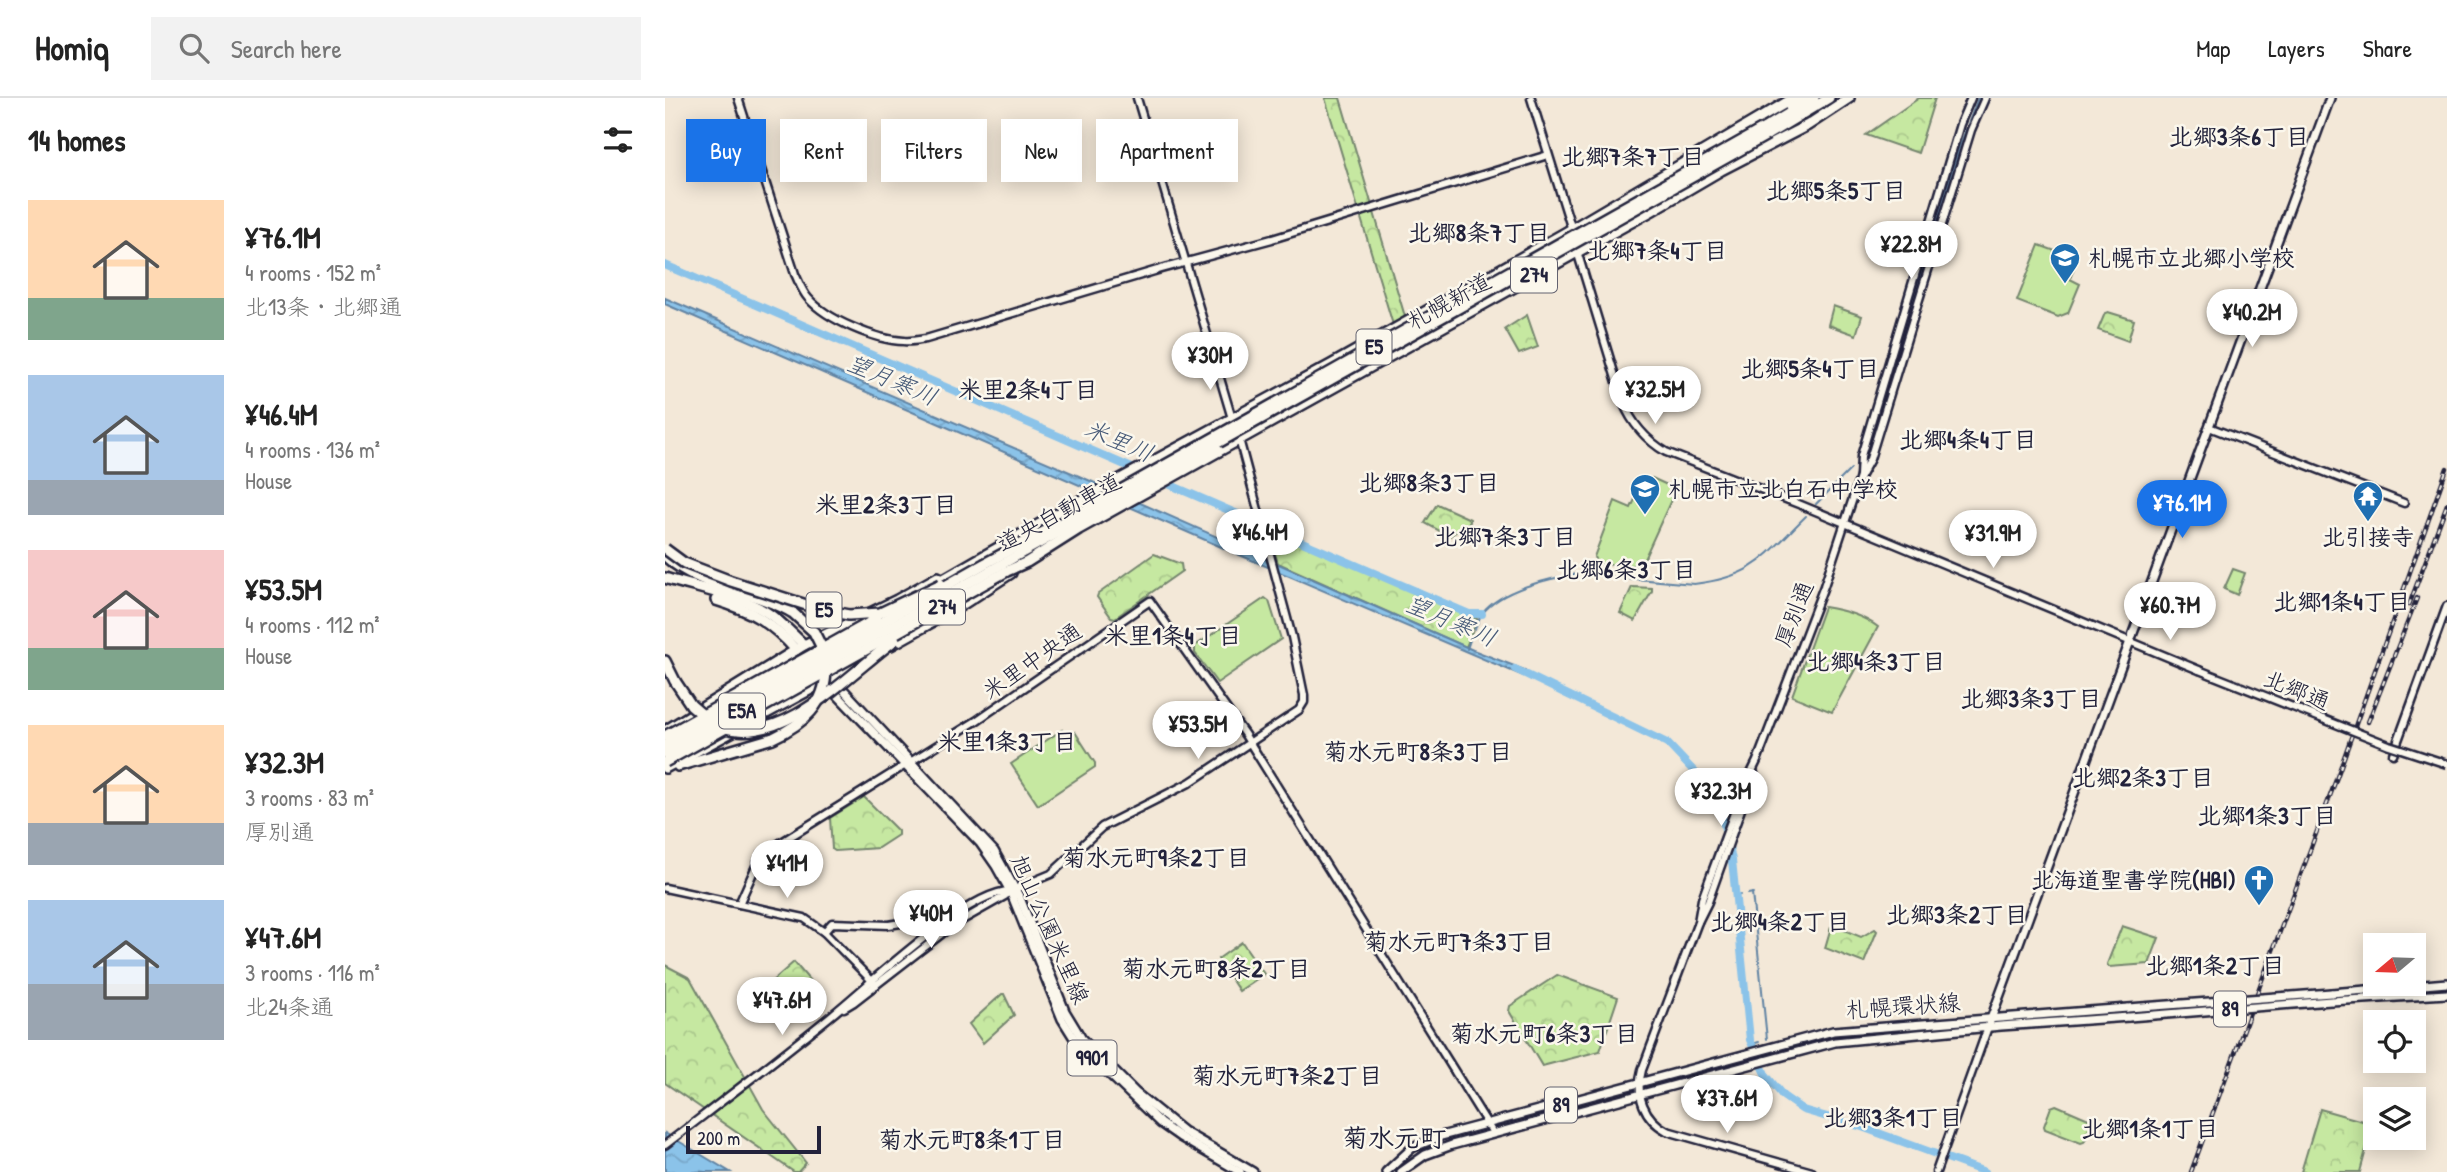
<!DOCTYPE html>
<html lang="en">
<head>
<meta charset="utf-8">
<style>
	body { margin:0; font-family:"Patrick Hand","Klee One",sans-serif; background:#f2f2f2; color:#222; height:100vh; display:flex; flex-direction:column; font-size:26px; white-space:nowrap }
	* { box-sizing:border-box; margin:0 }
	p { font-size:23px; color:#767676 }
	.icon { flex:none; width:38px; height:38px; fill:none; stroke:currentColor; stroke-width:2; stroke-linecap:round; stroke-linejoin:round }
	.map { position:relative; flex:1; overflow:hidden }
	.drawer { display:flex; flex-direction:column; background:#fff; width:665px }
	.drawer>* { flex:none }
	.guide { position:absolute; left:21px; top:21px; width:665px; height:63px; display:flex; gap:14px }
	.needle { width:46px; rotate:251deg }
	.buttons { position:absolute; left:1698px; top:835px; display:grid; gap:14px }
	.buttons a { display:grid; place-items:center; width:63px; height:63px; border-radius:0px; background:#fff; box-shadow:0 4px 18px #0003; font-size:35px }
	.scale { position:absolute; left:21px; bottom:18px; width:135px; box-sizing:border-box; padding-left:7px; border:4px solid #22223b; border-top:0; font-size:19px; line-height:24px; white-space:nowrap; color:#22223b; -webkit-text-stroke:5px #fbf7ec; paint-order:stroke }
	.price { position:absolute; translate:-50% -60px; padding:0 16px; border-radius:24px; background:#fff; color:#222; font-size:23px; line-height:46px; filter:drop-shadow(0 2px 4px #0008) }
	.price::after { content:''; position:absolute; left:50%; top:42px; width:21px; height:16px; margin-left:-10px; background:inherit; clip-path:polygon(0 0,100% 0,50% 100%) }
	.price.on { background:#1a73e8; color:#fff }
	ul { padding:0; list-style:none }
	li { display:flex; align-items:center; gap:21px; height:175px; padding:0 28px }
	li span { display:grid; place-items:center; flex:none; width:196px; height:140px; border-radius:0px; color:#555 }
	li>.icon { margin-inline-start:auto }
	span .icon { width:84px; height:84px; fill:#fffc; stroke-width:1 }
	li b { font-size:30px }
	h2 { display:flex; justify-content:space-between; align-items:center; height:84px; padding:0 28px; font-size:30px }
	.tag { padding:0 24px; border-radius:0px; background:#fff; box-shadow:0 4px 18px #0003; font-size:24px; line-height:63px }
	.tag.on { background:#1a73e8; color:#fff }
	header { display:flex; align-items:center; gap:42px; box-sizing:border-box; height:98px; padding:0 35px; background:#fff; border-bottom:2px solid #e0e0e0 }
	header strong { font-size:33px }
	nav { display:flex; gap:38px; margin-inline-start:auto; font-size:24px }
	.search { width:490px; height:63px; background:#f2f2f2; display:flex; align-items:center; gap:18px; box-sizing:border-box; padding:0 24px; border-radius:0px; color:#767676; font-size:26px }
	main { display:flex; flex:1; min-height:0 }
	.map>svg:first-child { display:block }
	.grass { fill:#c6e8a1; stroke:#74856e; stroke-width:2 }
	.park { fill:url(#park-crowns); stroke:#74856e; stroke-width:2 }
	.water { fill:url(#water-waves); stroke:#6183a3; stroke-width:2 }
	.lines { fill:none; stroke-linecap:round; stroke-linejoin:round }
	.stream { stroke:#6183a3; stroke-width:2 }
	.river { stroke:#8bc3e9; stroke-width:8 }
	.minor-casing { stroke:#22223b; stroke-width:11 }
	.major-casing { stroke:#22223b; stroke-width:12 }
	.highway-casing { stroke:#22223b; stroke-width:14 }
	.minor { stroke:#fbf7ec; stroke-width:6 }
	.major { stroke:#fbf7ec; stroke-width:7 }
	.highway { stroke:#fbf7ec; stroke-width:9 }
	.rail-casing { stroke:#22223b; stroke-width:4.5 }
	.rail { stroke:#fbf7ec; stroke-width:2; stroke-dasharray:5; stroke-linecap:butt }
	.minor-bridge-casing { stroke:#22223b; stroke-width:11; stroke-linecap:butt }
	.major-bridge-casing { stroke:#22223b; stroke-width:12; stroke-linecap:butt }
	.highway-bridge-casing { stroke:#22223b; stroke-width:14; stroke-linecap:butt }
	.minor-bridge { stroke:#fbf7ec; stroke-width:6 }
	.major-bridge { stroke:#fbf7ec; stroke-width:7 }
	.highway-bridge { stroke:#fbf7ec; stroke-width:9 }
	.labels { text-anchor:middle; stroke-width:5; stroke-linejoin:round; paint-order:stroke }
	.shield { fill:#fbf7ec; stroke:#636270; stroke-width:2 }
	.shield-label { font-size:21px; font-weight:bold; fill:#22223b }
	.poi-label { font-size:23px; font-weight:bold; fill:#22223b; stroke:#fbf7ec; text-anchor:start }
	.street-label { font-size:23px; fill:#22223b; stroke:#fbf7ec }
	.neighbourhood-label { font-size:24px; font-weight:bold; fill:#22223b; stroke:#fbf7ec }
	.water-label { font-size:24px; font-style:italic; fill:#475a78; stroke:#fbf7ec }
	.quarter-label { font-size:26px; font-weight:bold; fill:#22223b; stroke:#fbf7ec }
</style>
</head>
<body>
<header>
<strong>Homiq</strong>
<div class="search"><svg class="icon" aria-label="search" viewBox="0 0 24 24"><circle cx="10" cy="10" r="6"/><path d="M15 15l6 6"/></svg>Search here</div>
<nav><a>Map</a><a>Layers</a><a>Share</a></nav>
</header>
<main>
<section class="drawer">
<h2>14 homes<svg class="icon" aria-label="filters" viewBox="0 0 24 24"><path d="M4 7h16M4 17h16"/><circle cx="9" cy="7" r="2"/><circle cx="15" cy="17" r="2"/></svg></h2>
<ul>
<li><span style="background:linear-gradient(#ffd9b3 70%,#7fa58c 0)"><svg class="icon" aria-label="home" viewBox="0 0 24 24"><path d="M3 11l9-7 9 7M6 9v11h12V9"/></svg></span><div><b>¥76.1M</b><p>4 rooms · 152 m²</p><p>北13条・北郷通</p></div></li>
<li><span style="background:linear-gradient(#a9c7e8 75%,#9aa5b1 0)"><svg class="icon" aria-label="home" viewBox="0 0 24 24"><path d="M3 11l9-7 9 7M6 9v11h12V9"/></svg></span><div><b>¥46.4M</b><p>4 rooms · 136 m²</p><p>House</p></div></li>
<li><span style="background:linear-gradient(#f6c9c9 70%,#7fa58c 0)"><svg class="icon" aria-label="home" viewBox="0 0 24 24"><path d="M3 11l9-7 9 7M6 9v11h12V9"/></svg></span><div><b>¥53.5M</b><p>4 rooms · 112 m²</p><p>House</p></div></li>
<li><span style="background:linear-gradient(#ffd9b3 70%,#9aa5b1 0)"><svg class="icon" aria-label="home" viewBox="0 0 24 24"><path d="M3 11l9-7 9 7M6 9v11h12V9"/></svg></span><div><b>¥32.3M</b><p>3 rooms · 83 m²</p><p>厚別通</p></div></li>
<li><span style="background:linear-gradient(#a9c7e8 60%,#9aa5b1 0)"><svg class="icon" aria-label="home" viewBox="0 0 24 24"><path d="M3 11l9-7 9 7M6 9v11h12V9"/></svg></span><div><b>¥47.6M</b><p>3 rooms · 116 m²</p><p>北24条通</p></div></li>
</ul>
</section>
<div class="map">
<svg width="1782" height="1074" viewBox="0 0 1782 1074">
	<defs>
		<pattern id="park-crowns" width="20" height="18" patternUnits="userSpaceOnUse" patternTransform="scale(1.75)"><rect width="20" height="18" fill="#c6e8a1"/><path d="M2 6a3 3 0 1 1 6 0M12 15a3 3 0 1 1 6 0" fill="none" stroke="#aac78c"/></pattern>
		<pattern id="water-waves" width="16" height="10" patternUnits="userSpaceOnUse" patternTransform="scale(1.75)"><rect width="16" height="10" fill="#8bc3e9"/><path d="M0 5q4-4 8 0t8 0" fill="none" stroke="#78a7c9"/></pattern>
	</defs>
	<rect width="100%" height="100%" fill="#f3e8d8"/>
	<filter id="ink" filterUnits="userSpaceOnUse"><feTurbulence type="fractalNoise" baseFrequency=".0143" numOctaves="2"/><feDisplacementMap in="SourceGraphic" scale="14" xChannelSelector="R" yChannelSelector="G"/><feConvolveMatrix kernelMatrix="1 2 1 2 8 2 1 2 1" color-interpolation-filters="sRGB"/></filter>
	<g filter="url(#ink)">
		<g class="grass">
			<polygon points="1374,147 1412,161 1405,181 1415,186 1403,215 1393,219 1352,203"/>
			<polygon points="987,380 1011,391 976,468 932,466 929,459 950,403 966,410 972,397 978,405"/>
			<polygon points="600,500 604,503 616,541 552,585 530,555 530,548"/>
			<path d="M1159 509C1179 512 1197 517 1213 529L1167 614 1127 598Z"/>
			<polygon points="397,632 402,640 410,634 430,665 430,669 373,707 346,666"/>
		</g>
		<g class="park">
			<polygon points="660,0 675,0 741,222 728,227"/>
			<polygon points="1254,0 1270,0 1253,55 1201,37"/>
			<polygon points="1168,208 1197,218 1191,237 1163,227"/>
			<polygon points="1443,214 1469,222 1463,243 1433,232 1440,215"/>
			<polygon points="862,217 873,249 854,256 840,231"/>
			<polygon points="772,406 805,421 805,424 785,438 782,437 760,425"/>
			<polygon points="602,431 812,521 801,549 613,465"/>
			<polygon points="489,456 516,466 517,473 450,520 446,519 432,499 433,496"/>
			<polygon points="1568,471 1580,475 1572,497 1559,491"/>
			<polygon points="967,489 987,490 987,493 970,523 955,515"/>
			<polygon points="199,699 233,733 233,737 213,750 170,753 167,751 165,720"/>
			<polygon points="1169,828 1196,839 1210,831 1212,833 1199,865 1160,850 1166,829"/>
			<polygon points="1457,828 1494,840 1484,866 1444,869 1442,866"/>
			<polygon points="577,844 599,876 574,893 553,861"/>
			<polygon points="129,864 151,890 151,892 128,910 106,884"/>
			<polygon points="0,867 25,880 98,1011 141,1065 133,1074 129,1074 0,985"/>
			<polygon points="892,877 953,899 935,953 877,968 844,913 845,908"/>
			<polygon points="337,896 339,896 349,917 318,945 304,926"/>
			<polygon points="1391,1007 1426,1022 1427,1025 1419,1044 1416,1045 1380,1031 1379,1028 1386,1009"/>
			<polygon points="1655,1011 1708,1026 1695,1074 1636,1074"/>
		</g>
		<g class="water">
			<polygon points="0,200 421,381 808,552 860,572 858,578 570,455 0,206"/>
			<polygon points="0,1035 65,1074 0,1074"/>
		</g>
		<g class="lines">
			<g class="stream">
				<polyline points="1205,345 1295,47 1313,0"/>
				<polyline points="1151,406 1186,371"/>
				<path d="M810 531C812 527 814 520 817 516 835 492 884 480 913 476L1029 486C1090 479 1100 458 1141 418"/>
				<polyline points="802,551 805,542"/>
				<polyline points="1087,795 1102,941"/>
				<polyline points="1083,796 1088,795"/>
				<polyline points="1070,797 1075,797"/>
				<polyline points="1087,946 1094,944"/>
			</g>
			<g class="river">
				<polyline points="0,167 476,374"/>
				<polyline points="494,382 804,516 817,516"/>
				<polyline points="850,571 1002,645 1042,687 1056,714 1067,762 1085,942 1100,976 1118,998 1138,1012 1197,1029 1320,1074"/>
			</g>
			<g class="minor-casing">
				<g id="minor">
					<path d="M73 0 130 176C134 184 137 193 143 200 162 222 211 242 239 243 246 244 254 242 261 241L496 171 607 141 883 57"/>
					<polyline points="472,0 568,324"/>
					<polyline points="866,0 907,132"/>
					<path d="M912 153 958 304C967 326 981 342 1001 354L1136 407 1534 572"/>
					<polyline points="1544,329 1739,405"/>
					<polyline points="1195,378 1196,358 1295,26 1306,0"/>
					<polyline points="1728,656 1782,508"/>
					<path d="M1089 675 1043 804 1033 824 977 972C970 997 979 1021 1002 1033L1147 1074"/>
					<polyline points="0,790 139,820 159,834 211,887"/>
					<polyline points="74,806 96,757 311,623 485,503 580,637 828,1035"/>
					<polyline points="1033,824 1037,801 1076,696 1092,663 1159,488 1195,379 1205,361 1306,32 1320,0"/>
					<polyline points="159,834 167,825 224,827 281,817 285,824"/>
					<polyline points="179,910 189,904 287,828 340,798 345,793"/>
					<path d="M0 1047C56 1004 113 961 168 916 203 888 302 793 345 793L386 776 437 729 524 685 634 612 639 604V597L627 539 574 341"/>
					<polyline points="1271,1074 1323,929"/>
				</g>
			</g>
			<g class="major-casing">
				<g id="major">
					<polyline points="164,576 329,753 355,800 400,913 417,941 471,995 518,1033 588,1074"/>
					<polyline points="157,581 315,745 331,768 345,793 397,921 412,945 495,1025 515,1039 575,1074"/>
					<polyline points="1666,895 1782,885"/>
					<polyline points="1666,903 1782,896"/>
					<polyline points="1323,929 1665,0"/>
					<polyline points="721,1074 747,1050 776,1038 1168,933 1463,910"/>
					<polyline points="736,1074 760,1057 787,1047 1170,944 1336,928 1464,919"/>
				</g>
			</g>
			<g class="highway-casing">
				<g id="highway">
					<polyline points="1125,9 1139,0"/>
					<polyline points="1098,31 1149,0"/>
					<polyline points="1102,37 1164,0"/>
					<polyline points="554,353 986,113 1056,72 1143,27 1184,0"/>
					<path d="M0 458C36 491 87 491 128 515"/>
					<path d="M0 480C31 490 73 497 101 514 116 523 127 536 139 547"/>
					<polyline points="270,486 415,403 666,267 900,135 1129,0"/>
					<path d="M51 502C87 513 106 524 131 552"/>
					<polyline points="226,547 292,510 346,475"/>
					<polyline points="0,563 10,583"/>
					<polyline points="0,633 139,547 232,502 273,479"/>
					<polyline points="13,668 108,640"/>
					<polyline points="0,670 205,559"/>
				</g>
			</g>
			<use href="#minor" class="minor"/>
			<use href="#major" class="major"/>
			<use href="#highway" class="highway"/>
			<g class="rail-casing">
				<g id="rail">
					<polyline points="1744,507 1782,406"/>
					<polyline points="1703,624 1752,500"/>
					<polyline points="1526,1074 1672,679 1782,370"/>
				</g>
			</g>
			<use href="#rail" class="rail"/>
			<g class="minor-bridge-casing">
				<polyline id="minor-bridge" points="1534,572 1724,647 1782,666"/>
			</g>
			<g class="major-bridge-casing">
				<g id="major-bridge">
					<polyline points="1463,910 1666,895"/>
					<polyline points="1464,919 1666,903"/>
				</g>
			</g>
			<g class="highway-bridge-casing">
				<g id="highway-bridge">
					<polyline points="0,451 19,465 66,483 157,512 184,517 215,515 276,486"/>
					<polyline points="128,515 149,534 159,554"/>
					<polyline points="10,583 26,607 47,625"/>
					<path d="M60 630C120 647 185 575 230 542"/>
					<polyline points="0,638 211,521"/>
					<path d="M108 640C138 626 161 607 161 571"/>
					<polyline points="0,647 319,466 440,401 1098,31"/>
					<polyline points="0,655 1102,37"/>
					<polyline points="0,664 342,473 362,464 414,431 554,353"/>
				</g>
			</g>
			<use href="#minor-bridge" class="minor-bridge"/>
			<use href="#major-bridge" class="major-bridge"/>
			<use href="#highway-bridge" class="highway-bridge"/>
		</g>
	</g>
	<defs>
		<g id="school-pin" transform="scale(1.575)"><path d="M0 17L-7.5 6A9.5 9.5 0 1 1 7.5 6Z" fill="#1f6fb2" stroke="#fbf7ec"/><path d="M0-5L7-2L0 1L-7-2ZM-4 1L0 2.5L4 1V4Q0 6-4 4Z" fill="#fff"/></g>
		<g id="temple-pin" transform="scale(1.575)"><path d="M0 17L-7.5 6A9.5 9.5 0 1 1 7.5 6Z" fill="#1f6fb2" stroke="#fbf7ec"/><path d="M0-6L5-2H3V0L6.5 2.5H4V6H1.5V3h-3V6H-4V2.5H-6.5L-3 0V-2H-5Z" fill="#fff"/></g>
		<g id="church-pin" transform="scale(1.575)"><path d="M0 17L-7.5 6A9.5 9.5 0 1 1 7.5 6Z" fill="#1f6fb2" stroke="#fbf7ec"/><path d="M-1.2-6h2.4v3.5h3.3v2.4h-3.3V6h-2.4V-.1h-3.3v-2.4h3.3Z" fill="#fff"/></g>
	</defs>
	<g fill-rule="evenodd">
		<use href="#school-pin" x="1400" y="160"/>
		<use href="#school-pin" x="980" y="391"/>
		<use href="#temple-pin" x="1703" y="398"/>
		<use href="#church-pin" x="1594" y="782"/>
	</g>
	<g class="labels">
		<g class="shield">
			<rect x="846" y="159.5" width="46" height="35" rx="5"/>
			<rect x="691.5" y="231.5" width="35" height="35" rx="5"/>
			<rect x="254" y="491.5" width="46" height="35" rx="5"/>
			<rect x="141.5" y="494.5" width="35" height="35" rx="5"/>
			<rect x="54" y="595.5" width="46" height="35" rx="5"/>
			<rect x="1549" y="893.5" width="32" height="35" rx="5"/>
			<rect x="402.5" y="942.5" width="49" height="35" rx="5"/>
			<rect x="880" y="989.5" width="32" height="35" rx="5"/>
		</g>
		<g class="shield-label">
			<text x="869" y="184">274</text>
			<text x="709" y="256">E5</text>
			<text x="277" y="516">274</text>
			<text x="159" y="519">E5</text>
			<text x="77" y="620">E5A</text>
			<text x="1565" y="918">89</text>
			<text x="427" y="967">9901</text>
			<text x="896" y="1014">89</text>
		</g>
		<g class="poi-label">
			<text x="1423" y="168">札幌市立北郷小学校</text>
			<text x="1003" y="399">札幌市立北白石中学校</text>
			<text x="1703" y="447" text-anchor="middle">北引接寺</text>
			<text x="1571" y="790" text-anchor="end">北海道聖書学院(HBI)</text>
		</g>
		<g class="street-label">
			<text transform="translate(784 203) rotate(-29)" y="8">札幌新道</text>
			<text transform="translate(394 414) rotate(-29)" y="8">道央自動車道</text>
			<text transform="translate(1129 516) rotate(-69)" y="8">厚別通</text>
			<text transform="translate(367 563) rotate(-35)" y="8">米里中央通</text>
			<text transform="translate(1632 592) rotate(22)" y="8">北郷通</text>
			<text transform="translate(385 831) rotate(66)" y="8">旭山公園米里線</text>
			<text transform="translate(1238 908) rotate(-4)" y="8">札幌環状線</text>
		</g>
		<g class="neighbourhood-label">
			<text x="1574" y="47">北郷3条6丁目</text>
			<text x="968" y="67">北郷7条7丁目</text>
			<text x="1171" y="101">北郷5条5丁目</text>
			<text x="814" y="143">北郷8条7丁目</text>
			<text x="992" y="161">北郷7条4丁目</text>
			<text x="1145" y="279">北郷5条4丁目</text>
			<text x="363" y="300">米里2条4丁目</text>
			<text x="1303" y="350">北郷4条4丁目</text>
			<text x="764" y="393">北郷8条3丁目</text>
			<text x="221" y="415">米里2条3丁目</text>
			<text x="840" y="447">北郷7条3丁目</text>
			<text x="961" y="480">北郷6条3丁目</text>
			<text x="1677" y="512">北郷1条4丁目</text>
			<text x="508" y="546">米里1条4丁目</text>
			<text x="1211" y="572">北郷4条3丁目</text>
			<text x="1366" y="609">北郷3条3丁目</text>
			<text x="342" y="652">米里1条3丁目</text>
			<text x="753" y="662">菊水元町8条3丁目</text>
			<text x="1478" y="688">北郷2条3丁目</text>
			<text x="1602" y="726">北郷1条3丁目</text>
			<text x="491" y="768">菊水元町9条2丁目</text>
			<text x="1292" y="825">北郷3条2丁目</text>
			<text x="1115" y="832">北郷4条2丁目</text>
			<text x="794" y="852">菊水元町7条3丁目</text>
			<text x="1550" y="876">北郷1条2丁目</text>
			<text x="551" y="879">菊水元町8条2丁目</text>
			<text x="879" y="944">菊水元町6条3丁目</text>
			<text x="622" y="986">菊水元町7条2丁目</text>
			<text x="1228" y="1028">北郷3条1丁目</text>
			<text x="1485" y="1039">北郷1条1丁目</text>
			<text x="307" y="1050">菊水元町8条1丁目</text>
		</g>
		<g class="water-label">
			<text transform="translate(227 282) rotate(23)" y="8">望月寒川</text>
			<text transform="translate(454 343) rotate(23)" y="8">米里川</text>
			<text transform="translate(786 523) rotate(23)" y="8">望月寒川</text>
		</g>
		<g class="quarter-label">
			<text x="729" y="1049">菊水元町</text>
		</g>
	</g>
</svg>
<div class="buttons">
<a><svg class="needle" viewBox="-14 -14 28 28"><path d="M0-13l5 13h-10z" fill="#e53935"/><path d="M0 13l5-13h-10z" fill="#767676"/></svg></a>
<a><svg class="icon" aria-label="locate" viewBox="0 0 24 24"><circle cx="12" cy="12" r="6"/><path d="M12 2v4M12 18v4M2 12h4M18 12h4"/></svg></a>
<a><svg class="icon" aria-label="layers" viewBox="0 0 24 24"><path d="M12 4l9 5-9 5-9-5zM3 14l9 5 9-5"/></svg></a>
</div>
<div class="scale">200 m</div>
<b class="price" style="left:1246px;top:183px">¥22.8M</b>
<b class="price" style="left:1587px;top:251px">¥40.2M</b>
<b class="price" style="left:545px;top:294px">¥30M</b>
<b class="price" style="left:990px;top:328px">¥32.5M</b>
<b class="price on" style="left:1517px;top:442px">¥76.1M</b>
<b class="price" style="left:595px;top:471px">¥46.4M</b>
<b class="price" style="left:1328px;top:472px">¥31.9M</b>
<b class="price" style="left:1505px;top:544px">¥60.7M</b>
<b class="price" style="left:533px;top:663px">¥53.5M</b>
<b class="price" style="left:1056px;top:730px">¥32.3M</b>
<b class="price" style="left:122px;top:802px">¥41M</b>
<b class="price" style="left:266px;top:852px">¥40M</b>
<b class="price" style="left:117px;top:939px">¥47.6M</b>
<b class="price" style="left:1062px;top:1037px">¥37.6M</b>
<div class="guide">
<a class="tag on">Buy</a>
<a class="tag">Rent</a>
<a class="tag">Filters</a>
<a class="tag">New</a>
<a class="tag">Apartment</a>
</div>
</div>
</main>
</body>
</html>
